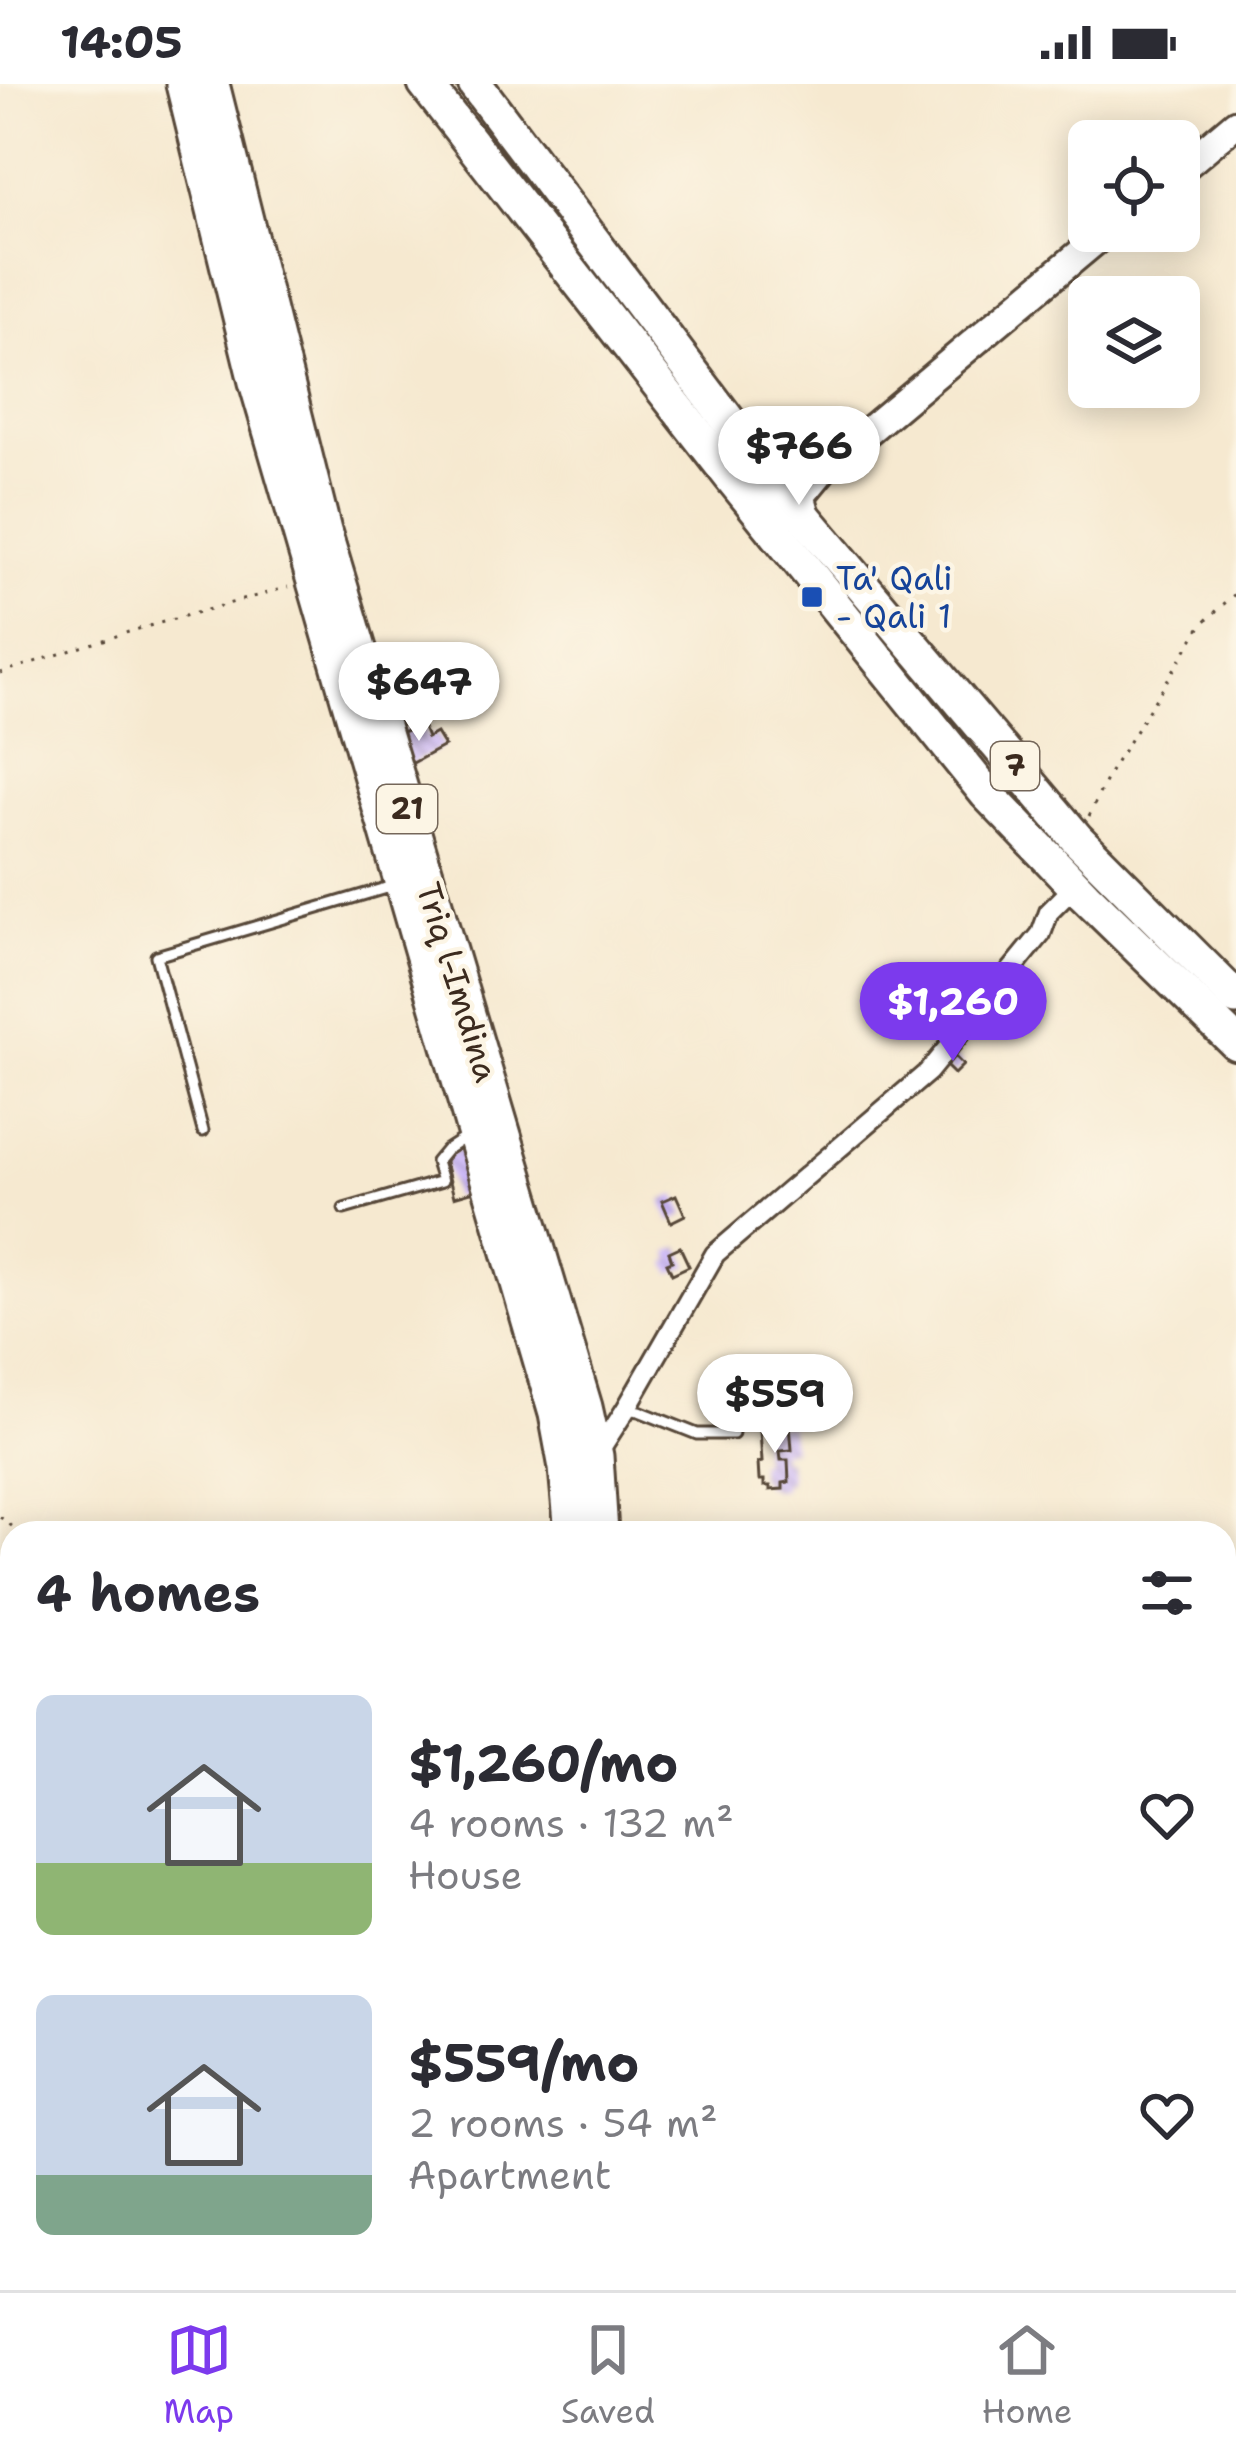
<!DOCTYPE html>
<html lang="en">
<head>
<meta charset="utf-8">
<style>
	body { margin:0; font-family:"Shantell Sans",sans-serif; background:#f2f2f3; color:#2b2b33; height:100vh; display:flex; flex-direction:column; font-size:45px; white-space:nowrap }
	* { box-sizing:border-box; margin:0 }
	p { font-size:39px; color:#7c7c81 }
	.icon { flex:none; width:66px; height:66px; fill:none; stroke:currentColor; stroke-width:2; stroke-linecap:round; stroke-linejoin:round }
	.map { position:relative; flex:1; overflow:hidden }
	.drawer { position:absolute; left:0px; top:1437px; width:1236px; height:771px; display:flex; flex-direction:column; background:#fff; border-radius:36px 36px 0 0; box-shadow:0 6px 30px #0003 }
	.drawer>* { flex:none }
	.controls { position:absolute; left:1068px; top:36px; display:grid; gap:24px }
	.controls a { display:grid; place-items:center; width:132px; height:132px; border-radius:18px; background:#fff; box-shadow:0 6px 30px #0003; font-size:60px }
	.price { position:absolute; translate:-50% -102px; padding:0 27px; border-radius:42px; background:#fff; color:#222; font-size:39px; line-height:78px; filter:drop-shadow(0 3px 6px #0008) }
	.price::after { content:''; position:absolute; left:50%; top:72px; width:36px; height:27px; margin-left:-18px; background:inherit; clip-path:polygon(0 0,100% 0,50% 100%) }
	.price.on { background:#7c3aed; color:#fff }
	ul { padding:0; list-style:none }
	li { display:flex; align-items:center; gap:36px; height:300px; padding:0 36px }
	li span { display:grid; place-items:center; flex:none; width:336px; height:240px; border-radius:18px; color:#555 }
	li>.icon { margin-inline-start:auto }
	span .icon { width:144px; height:144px; fill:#fffc; stroke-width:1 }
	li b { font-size:51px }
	h2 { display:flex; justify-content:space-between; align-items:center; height:144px; padding:0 36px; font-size:51px }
	.status { display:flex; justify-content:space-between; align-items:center; height:84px; padding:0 60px; background:#fff; direction:ltr }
	.status svg { height:33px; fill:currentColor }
	.tabs { display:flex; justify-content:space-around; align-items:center; height:168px; border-top:3px solid #e1e1e2; background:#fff; font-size:33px; color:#7c7c81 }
	.tabs a { display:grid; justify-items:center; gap:6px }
	.tabs .on { color:#7c3aed }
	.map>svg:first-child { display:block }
	.building { fill:url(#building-back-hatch) }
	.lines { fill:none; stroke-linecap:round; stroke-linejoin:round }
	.service-casing { stroke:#574739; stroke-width:15 }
	.minor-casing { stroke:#574739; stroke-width:24 }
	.secondary-casing { stroke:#574739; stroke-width:33 }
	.trunk-casing { stroke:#574739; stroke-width:39 }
	.path { stroke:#574739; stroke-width:3; stroke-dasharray:3 9; stroke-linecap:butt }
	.service { stroke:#fff; stroke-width:9 }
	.minor { stroke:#fff; stroke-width:18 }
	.secondary { stroke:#fff; stroke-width:27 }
	.trunk { stroke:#fff; stroke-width:33 }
	.transit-dot { fill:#1a4fb4; stroke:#fcf5e5; stroke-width:4.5 }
	.labels { text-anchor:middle; stroke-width:9; stroke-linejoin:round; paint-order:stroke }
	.shield { fill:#fcf5e5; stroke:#75675a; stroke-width:3 }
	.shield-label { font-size:30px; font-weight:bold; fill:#3b2a1e }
	.transit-label { font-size:33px; fill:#164399; stroke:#fcf5e5; text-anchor:start }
	.street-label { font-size:33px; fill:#3b2a1e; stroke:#fcf5e5 }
</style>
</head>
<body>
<div class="status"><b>14:05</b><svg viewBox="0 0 49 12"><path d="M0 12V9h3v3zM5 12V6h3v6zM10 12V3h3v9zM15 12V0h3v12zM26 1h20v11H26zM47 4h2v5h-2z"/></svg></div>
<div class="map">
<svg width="1236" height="2206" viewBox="0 0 1236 2206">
	<defs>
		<pattern id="building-back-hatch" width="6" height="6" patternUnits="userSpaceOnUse" patternTransform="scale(3)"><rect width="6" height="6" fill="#c8b3fa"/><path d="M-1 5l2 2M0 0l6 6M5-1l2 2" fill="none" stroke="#a492ca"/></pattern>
	</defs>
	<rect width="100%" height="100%" fill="#fcf5e5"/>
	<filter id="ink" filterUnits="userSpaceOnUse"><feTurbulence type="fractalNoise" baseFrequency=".00833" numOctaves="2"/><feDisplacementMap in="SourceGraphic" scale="24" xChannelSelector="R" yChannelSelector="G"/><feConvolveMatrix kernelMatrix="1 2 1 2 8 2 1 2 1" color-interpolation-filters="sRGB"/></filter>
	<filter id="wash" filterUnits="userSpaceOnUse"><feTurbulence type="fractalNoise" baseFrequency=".004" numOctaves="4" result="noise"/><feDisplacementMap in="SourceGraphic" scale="48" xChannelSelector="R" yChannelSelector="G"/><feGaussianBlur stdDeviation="2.7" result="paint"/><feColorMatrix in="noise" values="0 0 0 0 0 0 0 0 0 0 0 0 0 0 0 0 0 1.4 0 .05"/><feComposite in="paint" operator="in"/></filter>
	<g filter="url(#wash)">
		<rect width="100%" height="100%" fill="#f6e9d0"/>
		<g id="blocks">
			<g class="building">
				<polygon points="422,641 427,654 436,649 444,662 409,681 399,649"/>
				<polygon points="952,970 963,981 954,990 943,979"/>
				<polygon points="463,1062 478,1106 454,1113 444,1074"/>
				<polygon points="676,1111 685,1131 671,1138 662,1117"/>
				<polygon points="680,1163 689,1182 672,1190 667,1179 672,1177 669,1168"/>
				<polygon points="775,1338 775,1342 790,1341 792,1366 780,1367 781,1376 788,1376 789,1398 783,1399 783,1405 770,1406 770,1402 764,1402 764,1396 759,1396 758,1379 762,1378 760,1346 766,1346 766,1339"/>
				<polygon points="0,1841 12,1842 12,1878 0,1876"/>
			</g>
		</g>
	</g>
	<g filter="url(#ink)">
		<use href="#blocks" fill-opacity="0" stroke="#574739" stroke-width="3"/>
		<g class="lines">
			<g class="service-casing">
				<g id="service">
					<polyline points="203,1047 156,872 396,801"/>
					<polyline points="344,1125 442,1097 436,1078 446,1066 469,1051"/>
					<polyline points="626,1325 639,1327 697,1350 733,1350"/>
				</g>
			</g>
			<g class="minor-casing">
				<polyline id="minor" points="597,1370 626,1325 715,1170 928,988 1041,850 1049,828 1065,812 1085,812"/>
			</g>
			<g class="secondary-casing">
				<g id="secondary">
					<polyline points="1179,87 1236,39"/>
					<polyline points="808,437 801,412 824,384 1107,147"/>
				</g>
			</g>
			<g class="trunk-casing">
				<g id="trunk">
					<polyline points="183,0 256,298 556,1330 566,1384 572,1449"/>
					<polyline points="212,0 324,447 585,1323 596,1372 601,1449"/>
					<polyline points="425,0 731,393 986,709 1085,812 1236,959"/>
					<polyline points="475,0 755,372 808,437 1077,755 1236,914"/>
					<polyline points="557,2196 557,2206"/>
				</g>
			</g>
			<g class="path">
				<polyline points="0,589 135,546 288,503"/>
				<polyline points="1089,732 1108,691 1203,539 1236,509"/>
				<polyline points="0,1433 21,1449"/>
				<polyline points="1224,1536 1236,1539"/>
				<polyline points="0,1882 12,1883"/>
				<polyline points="1224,2068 1236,2066"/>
				<polyline points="1095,2196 1129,2206"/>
				<polyline points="804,2206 819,2196"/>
			</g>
			<use href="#service" class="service"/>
			<use href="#minor" class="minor"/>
			<use href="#secondary" class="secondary"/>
			<use href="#trunk" class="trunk"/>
		</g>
	</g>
	<rect class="transit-dot" x="800" y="501" width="24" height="24" rx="6"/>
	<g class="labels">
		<g class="shield">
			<rect x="991" y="658" width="48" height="48" rx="9"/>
			<rect x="377" y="701" width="60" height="48" rx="9"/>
		</g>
		<g class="shield-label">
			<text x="1015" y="692">7</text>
			<text x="407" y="735">21</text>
		</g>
		<g class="transit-label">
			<text x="836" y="506">Ta' Qali<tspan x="836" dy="38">- Qali 1</tspan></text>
		</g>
		<g class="street-label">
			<text transform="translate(458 898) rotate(73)" y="12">Triq l-Imdina</text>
		</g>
	</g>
</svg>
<div class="controls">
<a><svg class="icon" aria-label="locate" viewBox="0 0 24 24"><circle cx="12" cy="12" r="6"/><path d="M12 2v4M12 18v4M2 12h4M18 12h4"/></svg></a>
<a><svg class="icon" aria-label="layers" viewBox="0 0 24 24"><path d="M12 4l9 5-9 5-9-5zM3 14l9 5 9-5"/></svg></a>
</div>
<b class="price" style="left:799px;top:424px">$766</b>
<b class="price" style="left:419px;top:660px">$647</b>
<b class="price on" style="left:953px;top:980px">$1,260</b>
<b class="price" style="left:775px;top:1372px">$559</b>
<section class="drawer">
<h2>4 homes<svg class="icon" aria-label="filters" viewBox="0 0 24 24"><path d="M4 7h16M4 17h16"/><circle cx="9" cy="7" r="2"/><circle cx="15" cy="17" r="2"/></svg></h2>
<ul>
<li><span style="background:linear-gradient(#c9d6e8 70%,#8fb573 0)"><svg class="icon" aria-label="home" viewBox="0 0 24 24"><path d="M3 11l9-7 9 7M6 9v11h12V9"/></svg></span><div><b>$1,260/mo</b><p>4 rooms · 132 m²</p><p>House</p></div><svg class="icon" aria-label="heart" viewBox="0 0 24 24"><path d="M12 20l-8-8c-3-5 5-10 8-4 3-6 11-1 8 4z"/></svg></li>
<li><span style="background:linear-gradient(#c9d6e8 75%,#7fa58c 0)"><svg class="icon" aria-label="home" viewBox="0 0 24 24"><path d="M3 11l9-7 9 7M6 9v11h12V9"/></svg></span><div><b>$559/mo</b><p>2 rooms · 54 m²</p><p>Apartment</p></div><svg class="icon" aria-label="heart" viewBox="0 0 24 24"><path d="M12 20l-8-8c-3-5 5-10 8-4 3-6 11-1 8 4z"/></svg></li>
</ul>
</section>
</div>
<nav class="tabs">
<a class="on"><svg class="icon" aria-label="map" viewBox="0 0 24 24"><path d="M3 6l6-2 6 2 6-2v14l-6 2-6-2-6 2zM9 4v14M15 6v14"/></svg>Map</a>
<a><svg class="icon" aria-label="saved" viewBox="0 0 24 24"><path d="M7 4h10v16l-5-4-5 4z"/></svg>Saved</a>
<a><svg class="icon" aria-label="home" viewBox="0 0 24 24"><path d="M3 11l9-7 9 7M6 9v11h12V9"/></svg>Home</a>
</nav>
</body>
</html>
